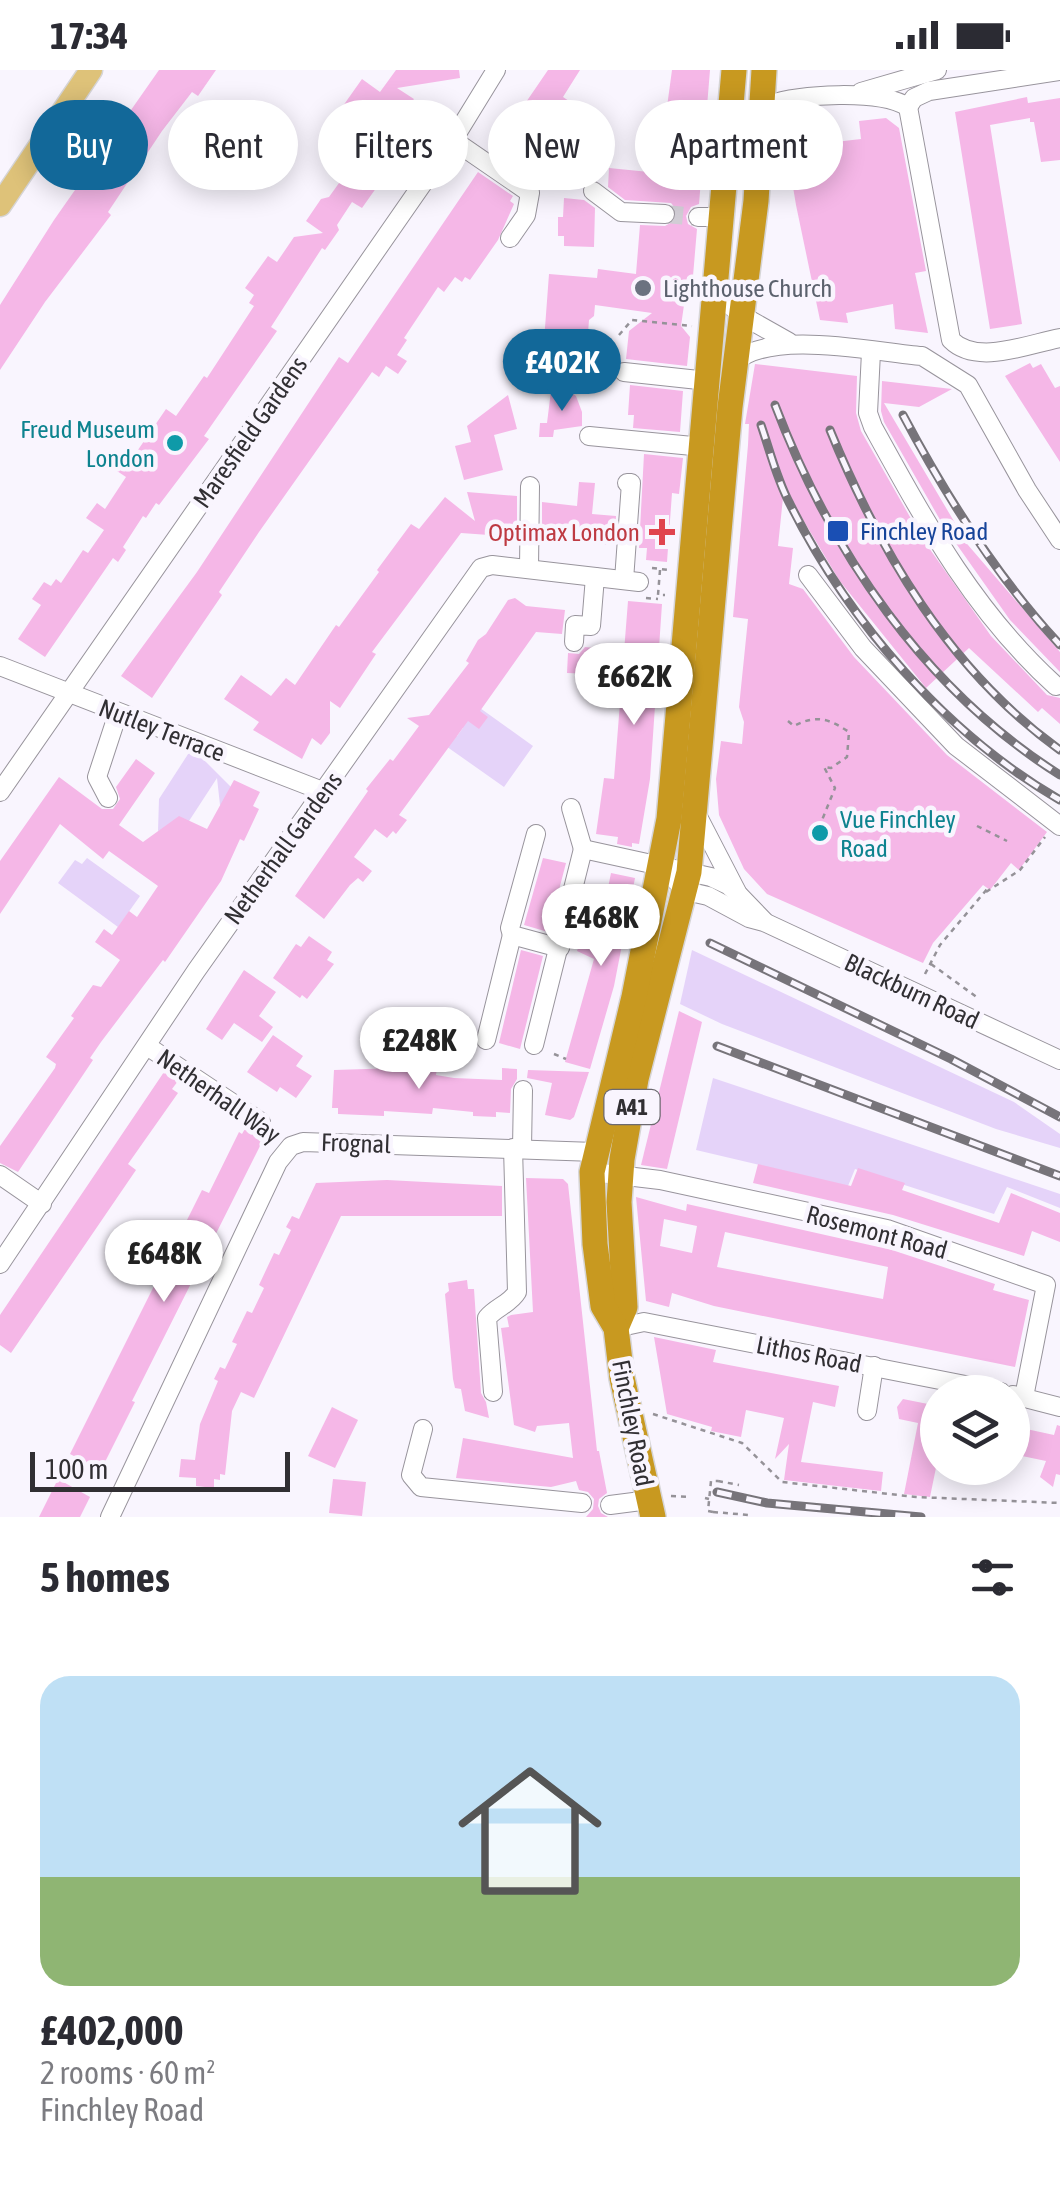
<!DOCTYPE html>
<html lang="en">
<head>
<meta charset="utf-8">
<style>
	body { margin:0; font-family:"Asap Condensed",sans-serif; background:#f7f7f7; color:#2b2b33; height:100vh; display:flex; flex-direction:column; font-size:38px; white-space:nowrap }
	* { box-sizing:border-box; margin:0 }
	p { font-size:32px; color:#7c7c81 }
	.icon { flex:none; width:55px; height:55px; fill:none; stroke:currentColor; stroke-width:2; stroke-linecap:round; stroke-linejoin:round }
	.map { position:relative; height:1447px; overflow:hidden }
	.panel { display:flex; flex-direction:column; background:#fff; flex:1 }
	.panel>* { flex:none }
	.banner { position:absolute; left:30px; top:30px; width:1000px; height:90px; display:flex; gap:20px }
	.buttons { position:absolute; left:920px; top:1305px; display:grid; gap:20px }
	.buttons a { display:grid; place-items:center; width:110px; height:110px; border-radius:50%; background:#fff; box-shadow:0 5px 25px #0003; font-size:50px }
	.scale { position:absolute; left:30px; bottom:25px; width:260px; box-sizing:border-box; padding-left:10px; border:5px solid #312f33; border-top:0; font-size:28px; line-height:35px; white-space:nowrap; color:#312f33; -webkit-text-stroke:8px #f9f5fe; paint-order:stroke }
	.price { position:absolute; translate:-50% -85px; padding:0 22px; border-radius:35px; background:#fff; color:#222; font-size:32px; line-height:65px; filter:drop-shadow(0 2px 5px #0008) }
	.price::after { content:''; position:absolute; left:50%; top:60px; width:30px; height:22px; margin-left:-15px; background:inherit; clip-path:polygon(0 0,100% 0,50% 100%) }
	.price.current { background:#126899; color:#fff }
	ul { padding:0; list-style:none }
	li { display:grid; align-content:center; gap:20px; height:530px; padding:0 40px }
	li+li { border-top:2px solid #e1e1e2 }
	li span { display:grid; place-items:center; height:310px; border-radius:30px; color:#555 }
	li>.icon { margin-inline-start:auto }
	span .icon { width:180px; height:180px; fill:#fffc; stroke-width:1 }
	li b { font-size:42px }
	h2 { display:flex; justify-content:space-between; align-items:center; height:120px; padding:0 40px; font-size:42px }
	.tag { padding:0 35px; border-radius:45px; background:#fff; box-shadow:0 5px 25px #0003; font-size:35px; line-height:90px }
	.tag.current { background:#126899; color:#fff }
	.status { display:flex; justify-content:space-between; align-items:center; height:70px; padding:0 50px; background:#fff; direction:ltr }
	.status svg { height:28px; fill:currentColor }
	.map>svg:first-child { display:block }
	.green { fill:#e5d3f9 }
	.building { fill:#f5b7e7; fill-rule:evenodd }
	.lines { fill:none; stroke-linecap:round; stroke-linejoin:round }
	.minor-tunnel { stroke:#d1cdd5; stroke-width:18; stroke-dasharray:18 9; stroke-linecap:butt }
	.minor-casing { stroke:#98949c; stroke-width:20 }
	.major-casing { stroke:#d6d5d6; stroke-width:25 }
	.highway-casing { stroke:#d6d5d6; stroke-width:28 }
	.path { stroke:#959298; stroke-width:2.5; stroke-dasharray:5 5; stroke-linecap:butt }
	.minor { stroke:#fff; stroke-width:18 }
	.major { stroke:#dec279; stroke-width:22 }
	.highway { stroke:#c89920; stroke-width:25 }
	.rail-casing { stroke:#77747a; stroke-width:9 }
	.rail { stroke:#f9f5fe; stroke-width:5; stroke-dasharray:15; stroke-linecap:butt }
	.path-bridge { stroke:#959298; stroke-width:2.5; stroke-dasharray:5 5; stroke-linecap:butt }
	.worship-dot { fill:#6b7280; stroke:#f9f5fe; stroke-width:4 }
	.culture-dot { fill:#0f9aa8; stroke:#f9f5fe; stroke-width:4 }
	.transit-dot { fill:#1a4fb4; stroke:#f9f5fe; stroke-width:4 }
	.health-dot { fill:#e0444e; stroke:#f9f5fe; stroke-width:4 }
	.labels { text-anchor:middle; stroke-width:9; stroke-linejoin:round; paint-order:stroke }
	.shield { fill:#f9f5fe; stroke:#6d6a70; stroke-width:2.5 }
	.shield-label { font-size:22px; font-weight:bold; fill:#312f33 }
	.worship-label { font-size:25px; fill:#5b616d; stroke:#f9f5fe; text-anchor:start }
	.culture-label { font-size:25px; fill:#0d838f; stroke:#f9f5fe; text-anchor:end }
	.street-label { font-size:25px; fill:#312f33; stroke:#f9f5fe }
	.transit-label { font-size:25px; fill:#164399; stroke:#f9f5fe; text-anchor:start }
	.health-label { font-size:25px; fill:#be3a42; stroke:#f9f5fe; text-anchor:end }
</style>
</head>
<body>
<div class="status"><b>17:34</b><svg viewBox="0 0 49 12"><path d="M0 12V9h3v3zM5 12V6h3v6zM10 12V3h3v9zM15 12V0h3v12zM26 1h20v11H26zM47 4h2v5h-2z"/></svg></div>
<div class="map">
<svg width="1060" height="1447" viewBox="0 0 1060 1447">
	<rect width="100%" height="100%" fill="#f9f5fe"/>
	<g class="green">
		<polygon points="473,633 533,676 504,717 443,674 452,663 457,666 463,658 462,648"/>
		<polygon points="192,678 231,717 225,737 220,735 217,708 189,751 158,761 159,729"/>
		<polygon points="87,788 140,826 118,857 58,813 75,790 82,794"/>
		<polygon points="692,880 1014,1032 1060,1064 1060,1078 996,1059 722,954 680,934"/>
		<polygon points="713,1008 1060,1124 1060,1138 1007,1117 994,1144 855,1099 848,1116 696,1080"/>
	</g>
	<g class="building">
		<polygon points="159,0 216,0 198,26 192,22 162,61 108,142 111,145 45,232 0,300 0,235 54,150"/>
		<polygon points="396,0 459,0 460,8 397,18 414,29 408,37 425,49 362,138 352,132 337,155 339,160 325,180 322,178 271,257 277,261 204,366 209,369 159,435 156,433 146,448 143,446 123,477 126,480 118,492 113,488 45,587 18,569 41,535 32,529 44,512 51,516 56,509 61,513 83,480 88,483 104,460 86,448 97,433 105,439 126,407 114,399 122,388 129,393 166,339 176,346 204,306 207,308 254,236 249,233 254,225 245,218 268,186 277,192 294,167 323,163 306,151 321,129 329,127 372,67 338,43 362,9 380,22"/>
		<polygon points="548,0 580,0 563,27 581,39 568,58 559,51 540,78 527,106 492,82"/>
		<polygon points="672,0 710,0 699,134 691,137 686,146 688,154 697,159 693,206 689,225 685,228 681,256 690,267 687,296 626,289 629,261 652,243 595,235 594,246 589,250 587,276 544,271 549,204 597,208 598,199 636,204 640,155 665,156 676,150 676,139 671,133 625,130 608,117 609,98 649,102 651,57 664,59"/>
		<polygon points="1027,27 1028,33 1060,28 1060,90 1041,92 1034,52 1030,52 1030,48 990,55 1022,254 990,259 955,42"/>
		<polygon points="886,48 899,58 926,201 915,203 928,263 895,259 893,234 846,243 848,253 820,250 796,135 782,51 814,53 818,74 861,69 859,51"/>
		<polygon points="478,102 513,126 510,131 514,134 498,170 470,210 465,207 462,212 455,207 444,222 438,217 404,268 407,270 397,285 407,291 398,304 386,296 379,307 372,302 259,462 219,522 222,525 152,628 121,606 197,502 339,287 348,293"/>
		<polygon points="564,128 584,130 595,138 594,177 564,176 564,166 558,166 558,147 563,147"/>
		<polygon points="1030,293 1033,298 1041,294 1055,318 1060,316 1060,392 1005,306"/>
		<polygon points="755,294 857,306 856,343 861,361 922,468 991,566 1047,625 1060,628 1060,654 1042,638 1038,642 969,578 926,618 839,510 784,418 778,476 793,478 789,514 803,519 854,587 947,685 1047,762 1019,800 1011,793 990,820 983,815 933,873 923,893 767,824 744,799 719,745 716,709 721,671 742,674 744,652 739,637 748,549 733,547 748,375 749,354 745,354"/>
		<polygon points="882,311 952,319 919,337 884,333 968,475 1060,582 1060,602 1010,550 943,455 884,352 881,341"/>
		<polygon points="630,315 683,321 680,362 633,358 634,345 628,345"/>
		<polygon points="551,321 570,322 576,326 582,342 582,356 554,360 553,367 539,367 540,353 547,353"/>
		<polygon points="508,325 517,359 494,365 503,400 464,410 455,376 471,372 467,356"/>
		<polygon points="644,384 683,388 679,424 672,423 667,492 646,490 647,478 639,478"/>
		<polygon points="579,412 595,413 592,444 616,446 614,475 542,471 542,432 577,436"/>
		<polygon points="467,422 517,426 517,467 461,463 372,582 376,584 340,638 330,631 330,663 321,675 312,668 302,689 253,660 259,652 224,629 241,605 271,626 286,608 295,615 336,555 339,557 379,502 377,500 411,454 419,459 445,427 475,451"/>
		<polygon points="515,528 526,536 565,540 562,564 536,562 480,641 488,647 479,659 468,651 399,745 407,750 396,764 393,761 387,768 375,759 354,787 372,801 363,812 358,808 350,815 324,849 295,826 368,721 366,719 390,689 393,691 419,656 407,648 429,645 469,593 466,591 478,570 486,564 508,530"/>
		<polygon points="628,531 662,534 650,709 639,774 632,773 632,777 617,774 618,767 596,764 604,708 614,709"/>
		<polygon points="585,577 595,578 593,604 567,603 568,583 579,584"/>
		<polygon points="136,689 155,703 119,755 143,772 179,746 207,759 234,710 260,722 253,736 259,739 244,771 240,769 221,811 165,892 163,890 101,972 90,988 93,990 18,1102 0,1093 0,1076 55,998 56,994 46,987 74,948 71,946 93,915 101,917 120,890 95,872 104,859 112,865 129,841 137,847 158,816 109,781 103,789 60,754 0,844 0,791 59,707 102,739 113,739 120,729 116,717"/>
		<polygon points="543,788 566,793 548,862 524,855"/>
		<polygon points="611,803 635,808 614,916 590,999 565,992 594,889 577,881 590,846 601,852"/>
		<polygon points="309,866 332,882 327,890 334,894 307,929 302,925 300,928 273,908 296,874 301,877"/>
		<polygon points="521,880 543,886 520,979 499,973"/>
		<polygon points="244,900 276,922 259,946 273,957 262,972 234,953 222,970 206,959"/>
		<polygon points="679,941 702,952 667,1099 641,1095"/>
		<polygon points="273,965 303,986 296,996 312,1006 296,1028 280,1017 277,1022 247,1002"/>
		<polygon points="399,989 412,990 412,997 437,998 436,1005 454,1008 502,1010 502,998 517,999 517,1009 511,1019 510,1043 496,1042 496,1047 473,1046 473,1042 433,1038 432,1044 384,1041 384,1046 338,1044 338,1038 332,1038 334,1000 398,998"/>
		<polygon points="528,1000 589,1002 574,1047 570,1050 545,1045 552,1013 527,1008"/>
		<polygon points="164,1002 178,1011 172,1019 178,1023 128,1094 136,1100 11,1283 0,1275 0,1245"/>
		<polygon points="246,1057 259,1064 266,1064 132,1331 135,1332 101,1400 70,1384 202,1120 209,1123 239,1062 242,1064"/>
		<polygon points="758,1094 851,1116 858,1098 905,1113 902,1120 999,1153 1011,1123 1060,1143 1060,1172 1032,1161 1024,1186 893,1145 753,1113"/>
		<polygon points="526,1108 563,1109 568,1114 597,1381 599,1381 607,1423 599,1429 598,1436 601,1443 608,1447 586,1447 593,1439 594,1429 588,1422 579,1420 576,1411 551,1417 456,1408 463,1368 573,1388 569,1353 537,1356 535,1362 514,1355 501,1258 509,1257 507,1247 511,1245 533,1242"/>
		<polygon points="387,1110 502,1116 502,1146 341,1146 254,1328 241,1322 232,1341 225,1405 220,1404 220,1410 214,1409 214,1418 196,1416 196,1408 179,1407 181,1389 195,1390 200,1354 218,1311 214,1309 220,1297 225,1299 237,1274 232,1272 247,1241 252,1243 264,1218 259,1215 274,1183 279,1185 291,1160 286,1157 292,1146 299,1149 316,1113"/>
		<path d="M636 1127 686 1141 687 1134 892 1180 995 1214 993 1220 1029 1230 1015 1297 714 1236 672 1223 669 1237 646 1231ZM664 1149 697 1156 692 1183 660 1176ZM725 1162 888 1197 883 1229 717 1197Z"/>
		<polygon points="467,1210 468,1219 474,1219 481,1323 486,1332 489,1348 465,1341 461,1319 455,1318 453,1309 445,1224 449,1221 448,1213"/>
		<polygon points="654,1267 716,1280 713,1292 839,1316 835,1337 813,1332 801,1392 883,1402 881,1421 784,1410 789,1374 775,1389 784,1348 746,1340 741,1367 711,1361 712,1357 667,1344"/>
		<polygon points="903,1329 938,1336 938,1388 930,1427 904,1424 918,1353 899,1349 897,1337"/>
		<polygon points="332,1337 358,1350 335,1398 308,1386"/>
		<polygon points="1057,1355 1060,1356 1060,1405 1056,1404 1053,1417 1040,1407 1046,1391 1012,1384 1012,1356 1054,1365"/>
		<polygon points="58,1409 90,1427 80,1447 39,1447"/>
		<polygon points="333,1409 366,1412 362,1446 329,1443"/>
	</g>
	<g class="lines">
		<polyline class="minor-tunnel" points="665,144 698,147"/>
		<g class="minor-casing">
			<g id="minor">
				<polyline points="861,22 937,0"/>
				<polyline points="908,37 914,28 929,21 1060,1"/>
				<polyline points="453,70 530,123 526,145 510,168"/>
				<path d="M730 72C736 55 751 41 768 35 800 24 879 19 908 37L951 270C977 296 1028 274 1060 268"/>
				<polyline points="593,121 621,142 665,144"/>
				<polyline points="698,147 723,147"/>
				<polyline points="715,223 743,246 789,272"/>
				<path d="M871 282 868 343 873 357C926 453 974 542 1056 616"/>
				<path d="M735 292C772 259 873 282 922 286L968 315 1027 420 1060 470"/>
				<polyline points="624,302 708,311"/>
				<polyline points="589,366 703,377"/>
				<polyline points="529,498 530,416"/>
				<polyline points="808,505 863,578 956,676 1060,756"/>
				<polyline points="624,510 631,413 627,413"/>
				<polyline points="574,572 575,555 591,556 595,507"/>
				<polyline points="0,596 325,722"/>
				<polyline points="0,722 453,70 496,0"/>
				<polyline points="108,728 97,707 118,643"/>
				<polyline points="571,738 583,779"/>
				<polyline points="694,739 738,824 764,851"/>
				<polyline points="536,764 510,858 512,865 560,878"/>
				<polyline points="661,796 686,821 708,826 749,848 764,852 1060,990"/>
				<polyline points="486,970 512,865"/>
				<polyline points="534,975 583,779 711,807 728,815 738,824"/>
				<polyline points="147,976 261,1052"/>
				<polyline points="522,1078 523,1020"/>
				<polyline points="592,1102 660,1110 887,1159 1046,1215 1024,1327"/>
				<polyline points="0,1105 42,1134"/>
				<polyline points="0,1194 196,901 481,498 492,495 639,512"/>
				<polyline points="616,1258 644,1252 1001,1322"/>
				<path d="M493 1322 487 1248C496 1237 510 1234 517 1222L513 1078"/>
				<polyline points="1013,1325 1060,1337"/>
				<polyline points="867,1341 874,1296"/>
				<polyline points="423,1359 411,1405 421,1417 582,1433"/>
				<polyline points="610,1435 649,1430"/>
				<polyline points="110,1447 278,1092 291,1076 303,1072 595,1082"/>
			</g>
		</g>
		<g class="major-casing">
			<polyline id="major" points="0,135 91,0"/>
		</g>
		<g class="highway-casing">
			<g id="highway">
				<polyline points="616,1258 625,1237 619,1132 622,1089 636,1009 689,802 730,337 756,131 764,0"/>
				<polyline points="653,1447 622,1308 616,1258 603,1236 595,1174 592,1102 634,927 669,749 734,0"/>
			</g>
		</g>
		<g class="path">
			<polyline points="619,265 632,250 692,256"/>
			<polyline points="652,498 669,500"/>
			<polyline points="660,500 658,525 665,525"/>
			<polyline points="646,528 658,529"/>
			<path d="M788 651 794 656C817 644 829 649 849 662L847 687 831 698 824 697 835 718 818 760"/>
			<polyline points="977,756 1007,771"/>
			<polyline points="986,822 1020,800 1045,767"/>
			<polyline points="931,894 978,928"/>
			<polyline points="925,904 940,875 988,818"/>
			<polyline points="554,984 566,989"/>
			<polyline points="653,1344 742,1373 782,1412 916,1427 1060,1433"/>
			<polyline points="718,1411 739,1415"/>
			<polyline points="671,1426 690,1427"/>
			<polyline points="705,1428 709,1429"/>
			<polyline points="713,1442 749,1445"/>
		</g>
		<use href="#minor" class="minor"/>
		<use href="#major" class="major"/>
		<use href="#highway" class="highway"/>
		<g class="rail-casing">
			<g id="rail">
				<path d="M775 335C831 482 925 620 1060 705"/>
				<path d="M903 345C947 428 997 507 1060 575"/>
				<path d="M761 355C770 381 777 410 790 434 849 552 946 664 1060 730"/>
				<path d="M830 360C880 482 950 601 1060 680"/>
				<polyline points="710,873 951,989 1060,1047"/>
				<polyline points="717,976 1060,1106"/>
				<polyline points="717,1422 767,1433 921,1447"/>
			</g>
		</g>
		<use href="#rail" class="rail"/>
		<polyline class="path-bridge" points="713,1442 708,1441 711,1411 718,1411"/>
	</g>
	<circle class="worship-dot" cx="643" cy="218" r="10"/>
	<g class="culture-dot">
		<circle cx="175" cy="373" r="10"/>
		<circle cx="820" cy="763" r="10"/>
	</g>
	<rect class="transit-dot" x="826" y="449" width="24" height="24" rx="5"/>
	<path class="health-dot" d="M657 447h10v10h10v10h-10v10h-10v-10h-10v-10h10z"/>
	<g class="labels">
		<rect class="shield" x="604.5" y="1020" width="55" height="34" rx="8"/>
		<g class="shield-label">
			<text x="632" y="1045">A41</text>
		</g>
		<g class="worship-label">
			<text x="663" y="227">Lighthouse Church</text>
		</g>
		<g class="culture-label">
			<text x="155" y="368">Freud Museum<tspan x="155" dy="29">London</tspan></text>
			<text x="840" y="758" text-anchor="start">Vue Finchley<tspan x="840" dy="29">Road</tspan></text>
		</g>
		<g class="street-label">
			<text transform="translate(250 362) rotate(-55)" y="9">Maresfield Gardens</text>
			<text transform="translate(162 660) rotate(21)" y="9">Nutley Terrace</text>
			<text transform="translate(283 778) rotate(-54)" y="9">Netherhall Gardens</text>
			<text transform="translate(912 921) rotate(25)" y="9">Blackburn Road</text>
			<text transform="translate(219 1026) rotate(35)" y="9">Netherhall Way</text>
			<text transform="translate(356 1073) rotate(2)" y="9">Frognal</text>
			<text transform="translate(877 1162) rotate(15)" y="9">Rosemont Road</text>
			<text transform="translate(809 1284) rotate(11)" y="9">Lithos Road</text>
			<text transform="translate(633 1353) rotate(79)" y="9">Finchley Road</text>
		</g>
		<g class="transit-label">
			<text x="860" y="470">Finchley Road</text>
		</g>
		<g class="health-label">
			<text x="640" y="471">Optimax London</text>
		</g>
	</g>
</svg>
<div class="buttons">
<a><svg class="icon" aria-label="layers" viewBox="0 0 24 24"><path d="M12 4l9 5-9 5-9-5zM3 14l9 5 9-5"/></svg></a>
</div>
<div class="scale">100 m</div>
<b class="price current" style="left:562px;top:344px">£402K</b>
<b class="price" style="left:634px;top:658px">£662K</b>
<b class="price" style="left:601px;top:899px">£468K</b>
<b class="price" style="left:419px;top:1022px">£248K</b>
<b class="price" style="left:164px;top:1235px">£648K</b>
<div class="banner">
<a class="tag current">Buy</a>
<a class="tag">Rent</a>
<a class="tag">Filters</a>
<a class="tag">New</a>
<a class="tag">Apartment</a>
</div>
</div>
<section class="panel">
<h2>5 homes<svg class="icon" aria-label="filters" viewBox="0 0 24 24"><path d="M4 7h16M4 17h16"/><circle cx="9" cy="7" r="2"/><circle cx="15" cy="17" r="2"/></svg></h2>
<ul>
<li><span style="background:linear-gradient(#bfe0f5 65%,#8fb573 0)"><svg class="icon" aria-label="home" viewBox="0 0 24 24"><path d="M3 11l9-7 9 7M6 9v11h12V9"/></svg></span><div><b>£402,000</b><p>2 rooms · 60 m²</p><p>Finchley Road</p></div></li>
</ul>
</section>
</body>
</html>
